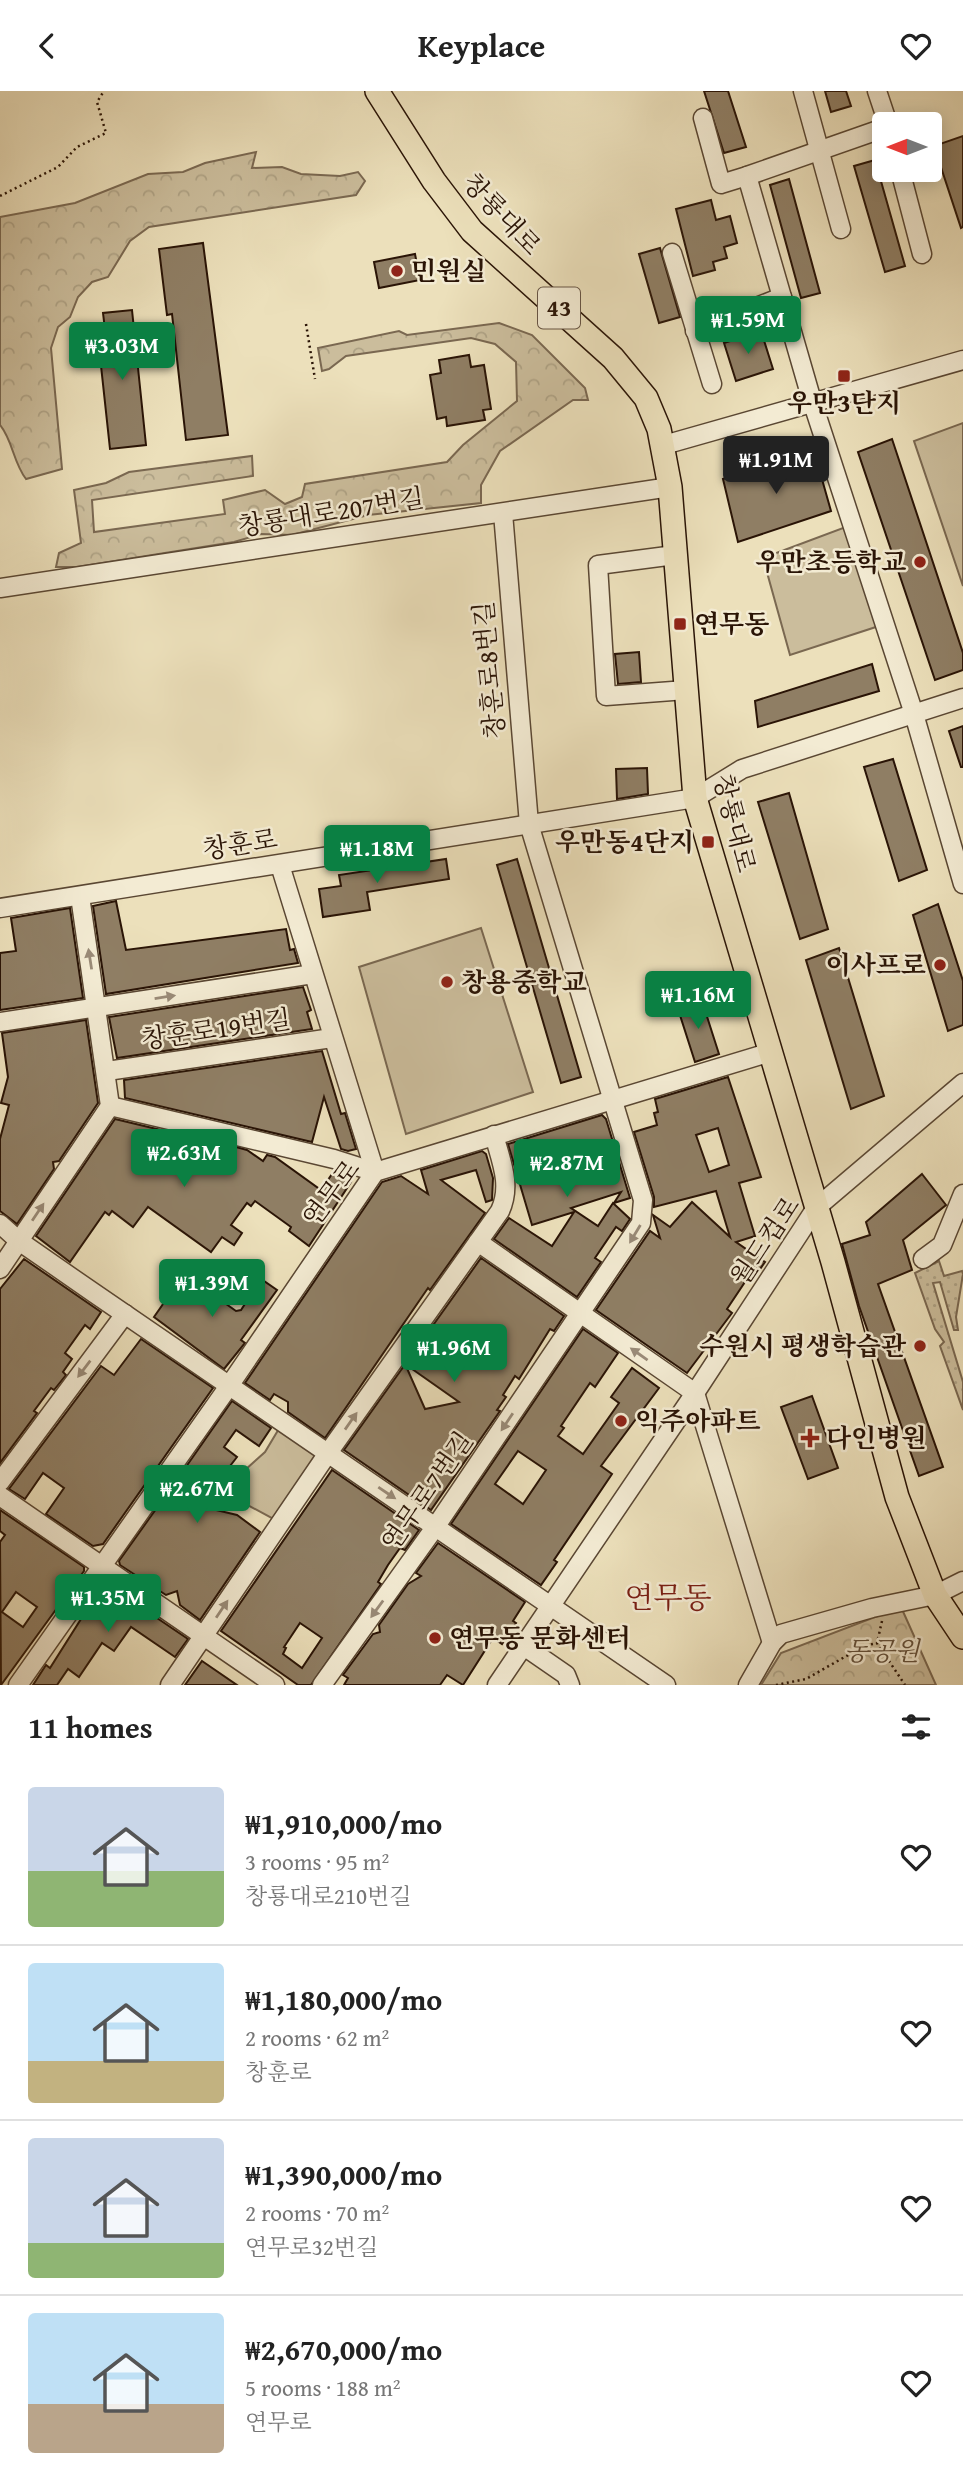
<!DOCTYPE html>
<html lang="en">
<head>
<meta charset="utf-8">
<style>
	body { margin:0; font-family:"Gentium Book Plus","Noto Serif KR",serif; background:#f2f2f2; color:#222; height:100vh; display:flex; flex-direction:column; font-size:26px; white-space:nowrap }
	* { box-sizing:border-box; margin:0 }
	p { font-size:23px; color:#767676 }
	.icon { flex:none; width:38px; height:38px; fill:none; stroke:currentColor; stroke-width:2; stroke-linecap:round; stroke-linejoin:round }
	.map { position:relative; height:1594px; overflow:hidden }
	.sheet { display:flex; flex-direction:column; background:#fff; flex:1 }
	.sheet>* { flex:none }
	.needle { width:46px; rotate:270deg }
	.tools { position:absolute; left:872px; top:21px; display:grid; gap:14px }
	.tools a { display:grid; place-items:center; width:70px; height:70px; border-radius:7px; background:#fff; box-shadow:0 4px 18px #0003; font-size:35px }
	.price { position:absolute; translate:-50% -60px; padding:0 16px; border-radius:7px; background:#0b8043; color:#fff; font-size:23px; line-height:46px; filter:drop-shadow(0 2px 4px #0008) }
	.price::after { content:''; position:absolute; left:50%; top:42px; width:21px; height:16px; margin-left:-10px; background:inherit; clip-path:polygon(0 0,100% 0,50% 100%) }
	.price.active { background:#222; color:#fff }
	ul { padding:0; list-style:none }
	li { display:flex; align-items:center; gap:21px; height:175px; padding:0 28px }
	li+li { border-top:2px solid #e0e0e0 }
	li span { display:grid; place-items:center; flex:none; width:196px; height:140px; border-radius:7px; color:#555 }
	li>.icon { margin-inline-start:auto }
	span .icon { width:84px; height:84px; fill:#fffc; stroke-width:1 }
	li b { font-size:30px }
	h2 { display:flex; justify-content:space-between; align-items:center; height:84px; padding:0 28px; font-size:30px }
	header { display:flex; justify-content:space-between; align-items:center; height:91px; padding:0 28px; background:#fff; font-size:32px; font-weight:800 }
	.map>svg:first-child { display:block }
	.grass { fill:url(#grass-dots); stroke:#7a6851; stroke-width:2 }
	.forest { fill:url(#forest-crowns); stroke:#7a6851; stroke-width:2 }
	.green { fill:#cbbd9c; stroke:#7a6851; stroke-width:2 }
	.building { fill:#8f7e64; stroke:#2a1406; stroke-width:2; fill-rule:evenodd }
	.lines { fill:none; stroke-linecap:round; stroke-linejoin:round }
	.minor-casing { stroke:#5a4733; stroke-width:21 }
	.major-casing { stroke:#2a1406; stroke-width:26 }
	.path { stroke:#2a1406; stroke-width:2.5; stroke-dasharray:2 3.5; stroke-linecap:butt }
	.minor { stroke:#f3ebd3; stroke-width:18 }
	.major { stroke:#ece0bb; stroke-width:23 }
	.oneway { fill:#998a77 }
	.poi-dot { fill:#8f2418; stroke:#f3ebd3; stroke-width:2.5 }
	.labels { text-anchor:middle; stroke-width:5; stroke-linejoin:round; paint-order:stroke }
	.shield { fill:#f3ebd3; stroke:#665444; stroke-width:2 }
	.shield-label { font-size:24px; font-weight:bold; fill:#2a1406 }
	.street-label { font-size:26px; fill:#2a1406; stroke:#f3ebd3 }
	.poi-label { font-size:26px; font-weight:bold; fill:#2a1406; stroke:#f3ebd3; text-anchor:start }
	.park-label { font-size:26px; font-style:italic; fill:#624f3a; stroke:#f3ebd3 }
	.quarter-label { font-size:30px; fill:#7a1f14; stroke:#f3ebd3 }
</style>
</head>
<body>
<header><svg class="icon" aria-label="back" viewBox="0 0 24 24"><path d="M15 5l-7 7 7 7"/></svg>Keyplace<svg class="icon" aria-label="heart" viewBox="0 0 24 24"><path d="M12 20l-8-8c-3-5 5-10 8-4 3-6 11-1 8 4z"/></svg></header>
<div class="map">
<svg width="963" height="1594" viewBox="0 0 963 1594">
	<defs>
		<pattern id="grass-dots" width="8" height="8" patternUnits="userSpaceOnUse" patternTransform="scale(1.75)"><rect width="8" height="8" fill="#cbbd9c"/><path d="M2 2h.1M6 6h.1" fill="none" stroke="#aea285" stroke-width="1.8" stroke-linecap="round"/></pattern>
		<pattern id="forest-crowns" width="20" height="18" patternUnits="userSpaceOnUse" patternTransform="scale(1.75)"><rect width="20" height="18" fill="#cbbd9c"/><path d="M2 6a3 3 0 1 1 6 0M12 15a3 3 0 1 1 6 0" fill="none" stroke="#aea285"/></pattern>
	</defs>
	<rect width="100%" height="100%" fill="#ece0bb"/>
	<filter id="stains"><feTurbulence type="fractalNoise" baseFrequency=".00286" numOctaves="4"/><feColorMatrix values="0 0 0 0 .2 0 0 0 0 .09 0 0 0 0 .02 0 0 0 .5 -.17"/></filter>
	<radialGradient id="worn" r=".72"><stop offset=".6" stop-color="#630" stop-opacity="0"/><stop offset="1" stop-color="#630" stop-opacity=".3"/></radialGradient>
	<polygon class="grass" points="939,1170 944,1185 962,1180 963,1183 956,1226 958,1239 954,1239 940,1191 933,1192 963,1291 963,1319 940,1255 944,1251 935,1238 915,1182"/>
	<g class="forest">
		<path d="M256 61 252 77 282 76 301 83 340 85 358 81 365 90 356 104 149 136 130 150 108 186 92 191 78 206 70 226 58 236 51 257 62 378 26 388C13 371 13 350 0 334V126L75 112 148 83 183 81 205 72Z"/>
		<polygon points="499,232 532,244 585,297 588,309 573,309 500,360 481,394 481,412 368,424 292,444 261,443 234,451 77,476 56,476 59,462 81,452 74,399 106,392 129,381 252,365 253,385 92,409 94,441 225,423 223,409 265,399 285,413 302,406 305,393 447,371 463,354 517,310 516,271 495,253 471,247 346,265 329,278 322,280 318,257 399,240 407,244"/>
		<polygon points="901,1516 936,1594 761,1594 781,1562"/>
	</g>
	<g class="green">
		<polygon points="963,332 963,495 914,350"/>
		<polygon points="851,434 882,534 790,564 763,467"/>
		<polygon points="481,837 533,1001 406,1043 359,876"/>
		<polygon points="280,1336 320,1366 279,1431 231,1405 225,1397 265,1361"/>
	</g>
	<g class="building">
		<polygon points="704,0 728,0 746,56 724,62"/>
		<polygon points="825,0 846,0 851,15 831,21"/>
		<polygon points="963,45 963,136 961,137 934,55"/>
		<polygon points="875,69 905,175 885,181 854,75"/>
		<polygon points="789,88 820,202 801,207 770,94"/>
		<polygon points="711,109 716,129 730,125 737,152 724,156 727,167 713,171 715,179 693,185 676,118"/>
		<polygon points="203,152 228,344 186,349 172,223 167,224 159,158"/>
		<polygon points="660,157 680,226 659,232 639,163"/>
		<polygon points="415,163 420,189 379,197 374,171"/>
		<polygon points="132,219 146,354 110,358 99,256 107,255 103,222"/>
		<polygon points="761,240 773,278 736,290 724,252"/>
		<polygon points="469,264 471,276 484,274 491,318 483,319 485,329 447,335 446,326 437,328 430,284 441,282 439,269"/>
		<polygon points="892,348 963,562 963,579 935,589 858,361"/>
		<polygon points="814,360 831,420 738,451 723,388"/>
		<polygon points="639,561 641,591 618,593 615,563"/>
		<polygon points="872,573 879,600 758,636 755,610"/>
		<polygon points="963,635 963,676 961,676 949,640"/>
		<polygon points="893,668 927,779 899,790 864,676"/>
		<polygon points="647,677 648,703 617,708 616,678"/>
		<polygon points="789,702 828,838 800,848 758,711"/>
		<polygon points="446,768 449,788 367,801 370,819 323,826 319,798 341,795 339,784"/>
		<polygon points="517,768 581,986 561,992 497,774"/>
		<polygon points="116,810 126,859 286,838 290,859 294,858 298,872 106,903 93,815"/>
		<polygon points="938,813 963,890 963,934 948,940 913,824"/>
		<polygon points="70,817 83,907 0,919 0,862 16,860 11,827"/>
		<polygon points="839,857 884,1005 851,1018 806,869"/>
		<polygon points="303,896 311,919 307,921 312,938 117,967 109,926"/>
		<polygon points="702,910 719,963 695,971 678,918"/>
		<polygon points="86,929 98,1012 59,1070 53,1071 54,1078 17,1133 0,1120 0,1048 9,1014 1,1012 8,986 2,942"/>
		<polygon points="322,960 341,1023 345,1022 356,1058 348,1060 341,1058 324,1006 312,1051 125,1007 124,989"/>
		<path d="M728 986 761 1086 739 1092 755 1145 736 1151 765 1171 753 1188 749 1185 727 1218 732 1222 687 1282 596 1219 650 1140 660 1147 653 1124 670 1136 692 1111 730 1146 716 1100 654 1116V1106L634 1041 657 1034 654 1022 658 1021 655 1008ZM718 1037 729 1074 709 1081 696 1044Z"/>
		<polygon points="602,1024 606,1028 630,1107 614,1112 621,1101 571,1117 598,1135 613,1112 630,1128 622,1140 616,1136 595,1167 601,1171 577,1206 494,1148 509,1127 552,1155 574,1121 532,1134 508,1053"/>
		<polygon points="115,1028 215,1052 231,1063 236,1056 247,1059 263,1070 267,1064 275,1066 321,1099 334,1080 351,1091 309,1155 289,1140 291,1136 255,1110 251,1115 247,1112 231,1134 242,1142 234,1154 222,1146 211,1161 148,1116 133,1136 112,1120 109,1124 105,1121 70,1171 36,1145"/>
		<polygon points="482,1060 486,1063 493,1087 492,1109 486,1111 476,1079 441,1089 485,1122 430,1199 428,1197 325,1347 288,1321 288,1311 274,1303 270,1309 245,1292 382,1091 401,1085 428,1103 421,1079"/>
		<polygon points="922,1083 946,1114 903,1149 912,1179 878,1193 943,1376 919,1385 859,1215 842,1153 870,1144 866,1131"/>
		<path d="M481 1167 564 1225 554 1240 550 1238 519 1288 515 1285 503 1304 506 1306 497 1319 500 1320 431 1419 344 1359ZM405 1273 459 1311 425 1318Z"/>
		<polygon points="24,1168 101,1221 90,1238 85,1234 65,1262 72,1268 63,1281 66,1284 54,1299 51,1297 34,1320 37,1322 0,1372 0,1198"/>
		<polygon points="184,1183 236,1220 241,1219 261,1188 277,1199 241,1249 245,1252 224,1278 154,1226"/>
		<path d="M583 1238 618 1262 595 1296 590 1292 561 1335 564 1337 558 1345 583 1363 619 1312 611 1306 632 1277 659 1297 601 1375 612 1383 554 1469 557 1471 541 1494 451 1433ZM518 1360 546 1379 523 1413 495 1393Z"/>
		<polygon points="141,1248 213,1297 103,1453 93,1455 46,1423 64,1397 43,1382 25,1408 9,1398 101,1275 114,1284"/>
		<polygon points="812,1305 838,1377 808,1388 781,1316"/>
		<polygon points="232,1310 271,1337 259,1355 236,1339 224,1356 237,1366 199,1415 237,1424 260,1441 200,1529 180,1514 177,1500 166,1504 120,1474 119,1470 166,1404 175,1402 174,1393"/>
		<path d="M332 1379 419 1439 405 1459 400 1457 388 1474 378 1491 381 1493 311 1594H298L221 1540ZM300 1532 322 1547 302 1577 283 1563 286 1557 284 1556Z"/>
		<path d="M0 1419 84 1476V1480L1 1594 0 1451 5 1444 0 1440ZM16 1501 37 1516 23 1536 2 1521Z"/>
		<polygon points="438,1452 525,1511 513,1530 516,1532 502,1553 493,1547 463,1594 447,1584 440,1594 344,1594 348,1587 343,1584 373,1543 380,1541 379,1534 408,1493 421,1485 416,1482"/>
		<polygon points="111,1496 188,1548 175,1566 131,1536 114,1560 102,1552 79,1586 68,1578 57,1594 33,1594 46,1574 50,1577 100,1498"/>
		<polygon points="202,1570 237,1594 185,1594"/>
	</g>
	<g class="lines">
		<g class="minor-casing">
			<g id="minor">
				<polyline points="803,0 841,138"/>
				<polyline points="877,0 888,33"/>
				<polyline points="703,27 721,93 747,85 812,310 914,623 963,793"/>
				<polyline points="900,79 922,163"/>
				<polyline points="747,85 884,37"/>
				<polyline points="672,162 712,293"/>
				<polyline points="695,240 782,206"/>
				<polyline points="664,354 963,269"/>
				<polyline points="675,464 598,474 606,605 686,599"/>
				<polyline points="0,497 670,396"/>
				<polyline points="280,774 375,1081"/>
				<polyline points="0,817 695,707 742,678 963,607"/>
				<polyline points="0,931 313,883"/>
				<polyline points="107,980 332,947"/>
				<polyline points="110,1015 334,1068 375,1081"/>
				<polyline points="0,1133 19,1150 94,1202 666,1594"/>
				<polyline points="478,1151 695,1302 772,1552"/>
				<polyline points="923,1168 942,1154 963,1103"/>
				<polyline points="0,1178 110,1015 80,805"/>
				<polyline points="0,1391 125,1223"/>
				<polyline points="0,1405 275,1594"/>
				<polyline points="524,1555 566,1584 570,1594"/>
				<polyline points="18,1594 229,1295 375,1081 771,961"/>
				<path d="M170 1594 328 1362 500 1120C512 1094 501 1070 494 1044"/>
				<polyline points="322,1594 436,1435 641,1132 643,1109 529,733 503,422"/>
				<polyline points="497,1594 695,1302 816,1117 963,992"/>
				<polyline points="748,1594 772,1552 781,1543 872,1517 935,1504 963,1490"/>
			</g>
		</g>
		<g class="major-casing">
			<polyline id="major" points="377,0 434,90 472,140 613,267 646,307 659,338 670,396 695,707 833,1171 897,1406 935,1504 963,1546"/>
		</g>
		<g class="path">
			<polyline points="0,105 58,76 77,56 106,42 97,11 104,0"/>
			<polyline points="306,233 315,288"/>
			<polyline points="882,1530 877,1552 905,1594"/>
			<polyline points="776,1594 806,1588 864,1555 877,1552"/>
		</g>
		<use href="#minor" class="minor"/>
		<use href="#major" class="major"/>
	</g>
	<defs><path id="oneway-solid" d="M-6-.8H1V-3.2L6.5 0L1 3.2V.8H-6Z" transform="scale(1.75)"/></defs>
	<g class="oneway">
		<use href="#oneway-solid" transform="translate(90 868) rotate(-99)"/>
		<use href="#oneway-solid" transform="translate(165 906) rotate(-9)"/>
		<use href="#oneway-solid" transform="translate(38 1121) rotate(-56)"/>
		<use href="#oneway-solid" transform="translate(635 1143) rotate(121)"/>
		<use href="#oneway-solid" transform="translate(639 1263) rotate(-145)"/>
		<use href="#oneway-solid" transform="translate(84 1278) rotate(127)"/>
		<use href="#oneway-solid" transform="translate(351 1330) rotate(-55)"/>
		<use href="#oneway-solid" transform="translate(507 1331) rotate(124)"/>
		<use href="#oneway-solid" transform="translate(387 1402) rotate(34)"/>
		<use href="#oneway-solid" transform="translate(222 1518) rotate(-56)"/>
		<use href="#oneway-solid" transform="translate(377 1518) rotate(126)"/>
	</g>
	<g class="poi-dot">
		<circle cx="397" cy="180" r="7"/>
		<rect x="837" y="278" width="14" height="14" rx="3.5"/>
		<circle cx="920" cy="471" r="7"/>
		<rect x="673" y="526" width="14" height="14" rx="3.5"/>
		<rect x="701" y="744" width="14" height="14" rx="3.5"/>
		<circle cx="940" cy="874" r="7"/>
		<circle cx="447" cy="891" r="7"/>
		<circle cx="920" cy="1255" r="7"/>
		<circle cx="621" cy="1330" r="7"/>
		<path d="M806.5 1336.5h7v7h7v7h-7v7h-7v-7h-7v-7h7z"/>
		<circle cx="435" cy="1547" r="7"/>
	</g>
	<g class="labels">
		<rect class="shield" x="538" y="196.5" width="42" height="41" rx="5"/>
		<g class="shield-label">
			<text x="559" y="225">43</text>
		</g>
		<g class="street-label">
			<text transform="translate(502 123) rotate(47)" y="9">창룡대로</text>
			<text transform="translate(331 421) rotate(-9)" y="9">창룡대로207번길</text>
			<text transform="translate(489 579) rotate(-95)" y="9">창훈로8번길</text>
			<text transform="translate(735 732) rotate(76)" y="9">창룡대로</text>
			<text transform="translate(240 753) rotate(-9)" y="9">창훈로</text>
			<text transform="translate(216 938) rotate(-8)" y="9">창훈로19번길</text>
			<text transform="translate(331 1102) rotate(-53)" y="9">연무로</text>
			<text transform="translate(765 1150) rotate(-56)" y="9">월드컵로</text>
			<text transform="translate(427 1400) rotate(-55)" y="9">연무로7번길</text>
		</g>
		<g class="poi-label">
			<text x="411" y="189">민원실</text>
			<text x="844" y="321" text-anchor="middle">우만3단지</text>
			<text x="906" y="480" text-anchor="end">우만초등학교</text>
			<text x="694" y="542">연무동</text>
			<text x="694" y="760" text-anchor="end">우만동4단지</text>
			<text x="926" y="883" text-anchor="end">이사프로</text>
			<text x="461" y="900">창용중학교</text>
			<text x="906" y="1264" text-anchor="end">수원시 평생학습관</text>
			<text x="635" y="1339">익주아파트</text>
			<text x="826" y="1356">다인병원</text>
			<text x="449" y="1556">연무동 문화센터</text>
		</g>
		<g class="park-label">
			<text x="882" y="1569">동공원</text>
		</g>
		<g class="quarter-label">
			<text x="668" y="1517">연무동</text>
		</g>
	</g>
	<rect width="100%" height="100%" filter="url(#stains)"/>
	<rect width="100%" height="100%" fill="url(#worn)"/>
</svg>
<div class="tools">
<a><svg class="needle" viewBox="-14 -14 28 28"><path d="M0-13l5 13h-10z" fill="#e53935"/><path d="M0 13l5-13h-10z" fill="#767676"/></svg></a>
</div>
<b class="price" style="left:748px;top:265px">₩1.59M</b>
<b class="price" style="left:122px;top:291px">₩3.03M</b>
<b class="price active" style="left:776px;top:405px">₩1.91M</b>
<b class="price" style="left:377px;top:794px">₩1.18M</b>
<b class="price" style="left:698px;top:940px">₩1.16M</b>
<b class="price" style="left:184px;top:1098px">₩2.63M</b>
<b class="price" style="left:567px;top:1108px">₩2.87M</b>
<b class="price" style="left:212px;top:1228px">₩1.39M</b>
<b class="price" style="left:454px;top:1293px">₩1.96M</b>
<b class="price" style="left:197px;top:1434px">₩2.67M</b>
<b class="price" style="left:108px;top:1543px">₩1.35M</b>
</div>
<section class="sheet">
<h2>11 homes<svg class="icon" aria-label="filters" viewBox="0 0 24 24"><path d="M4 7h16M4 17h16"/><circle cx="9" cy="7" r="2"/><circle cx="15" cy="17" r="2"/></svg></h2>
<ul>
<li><span style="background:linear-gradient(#c9d6e8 60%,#8fb573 0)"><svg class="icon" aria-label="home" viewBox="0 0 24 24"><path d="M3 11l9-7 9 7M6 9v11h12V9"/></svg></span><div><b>₩1,910,000/mo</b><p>3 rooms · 95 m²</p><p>창룡대로210번길</p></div><svg class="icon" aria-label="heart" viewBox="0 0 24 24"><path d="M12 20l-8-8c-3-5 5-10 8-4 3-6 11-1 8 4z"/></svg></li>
<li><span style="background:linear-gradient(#bfe0f5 70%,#c2b280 0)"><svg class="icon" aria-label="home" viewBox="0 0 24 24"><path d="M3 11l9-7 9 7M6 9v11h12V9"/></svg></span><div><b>₩1,180,000/mo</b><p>2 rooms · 62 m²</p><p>창훈로</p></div><svg class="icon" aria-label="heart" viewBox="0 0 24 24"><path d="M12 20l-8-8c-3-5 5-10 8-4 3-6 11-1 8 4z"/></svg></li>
<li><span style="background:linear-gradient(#c9d6e8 75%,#8fb573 0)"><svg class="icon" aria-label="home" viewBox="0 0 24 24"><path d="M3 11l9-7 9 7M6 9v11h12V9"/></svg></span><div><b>₩1,390,000/mo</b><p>2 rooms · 70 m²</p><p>연무로32번길</p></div><svg class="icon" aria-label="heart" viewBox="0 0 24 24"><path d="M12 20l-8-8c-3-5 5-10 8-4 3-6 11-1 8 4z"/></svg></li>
<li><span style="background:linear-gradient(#bfe0f5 65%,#b9a48a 0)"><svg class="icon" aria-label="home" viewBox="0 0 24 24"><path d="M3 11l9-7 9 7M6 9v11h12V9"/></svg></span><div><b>₩2,670,000/mo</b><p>5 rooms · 188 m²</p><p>연무로</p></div><svg class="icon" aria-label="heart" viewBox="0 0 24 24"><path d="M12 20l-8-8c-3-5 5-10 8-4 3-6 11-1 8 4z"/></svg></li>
</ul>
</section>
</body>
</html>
